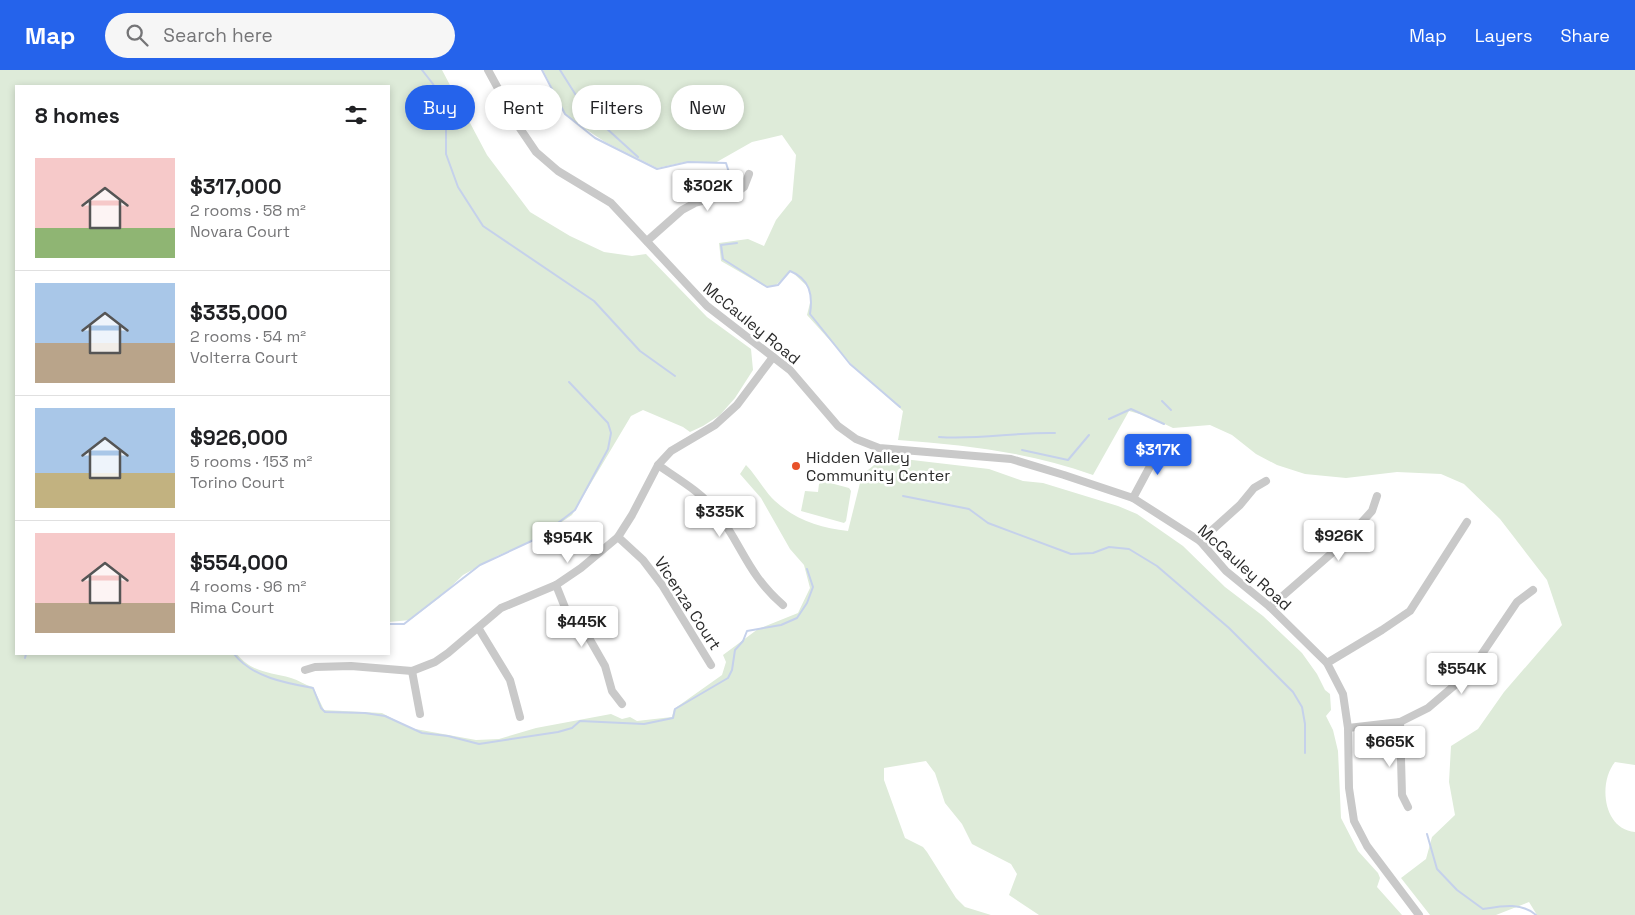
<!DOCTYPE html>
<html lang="en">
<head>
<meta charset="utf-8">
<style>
	body { margin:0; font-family:"Space Grotesk",sans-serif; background:#f6f6f6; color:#202124; height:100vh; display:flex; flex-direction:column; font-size:19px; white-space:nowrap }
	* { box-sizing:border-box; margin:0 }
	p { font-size:16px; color:#757577 }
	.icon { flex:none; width:28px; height:28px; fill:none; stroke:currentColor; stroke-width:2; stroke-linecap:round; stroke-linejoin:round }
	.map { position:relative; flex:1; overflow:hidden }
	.side { position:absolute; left:15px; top:15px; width:375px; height:570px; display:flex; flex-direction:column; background:#fff; border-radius:0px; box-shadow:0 2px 8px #0003 }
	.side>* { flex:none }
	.guide { position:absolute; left:405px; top:15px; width:475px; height:45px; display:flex; gap:10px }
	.price { position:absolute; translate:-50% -42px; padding:0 11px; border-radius:5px; background:#fff; color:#222; font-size:16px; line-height:32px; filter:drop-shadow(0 1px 2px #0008) }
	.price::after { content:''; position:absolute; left:50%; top:30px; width:15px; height:11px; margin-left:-8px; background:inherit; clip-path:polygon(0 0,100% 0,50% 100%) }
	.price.active { background:#2563eb; color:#fff }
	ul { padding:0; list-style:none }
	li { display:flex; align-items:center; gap:15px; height:125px; padding:0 20px }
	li+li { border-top:1px solid #e0e0e0 }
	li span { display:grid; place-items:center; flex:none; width:140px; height:100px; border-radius:0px; color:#555 }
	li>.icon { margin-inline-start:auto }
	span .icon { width:60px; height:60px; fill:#fffc; stroke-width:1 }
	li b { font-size:21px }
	h2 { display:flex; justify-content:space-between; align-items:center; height:60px; padding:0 20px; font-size:21px }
	.chip { padding:0 18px; border-radius:22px; background:#fff; box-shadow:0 2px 8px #0003; font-size:18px; line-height:45px }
	.chip.active { background:#2563eb; color:#fff }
	header { display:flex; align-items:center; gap:30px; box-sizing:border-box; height:70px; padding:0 25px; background:#2563eb; color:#fff }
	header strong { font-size:24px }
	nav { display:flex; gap:28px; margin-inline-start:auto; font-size:18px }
	.search { width:350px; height:45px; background:#f6f6f6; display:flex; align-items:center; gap:12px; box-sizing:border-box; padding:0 18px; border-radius:28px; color:#757577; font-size:19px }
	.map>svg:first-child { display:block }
	.green { fill:#deebd9 }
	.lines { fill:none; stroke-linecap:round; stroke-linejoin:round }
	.stream { stroke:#c5d1eb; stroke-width:2 }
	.street { stroke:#c9c9c9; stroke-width:8 }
	.poi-dot { fill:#e8522a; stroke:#fff; stroke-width:2 }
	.labels { text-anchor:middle; stroke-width:5; stroke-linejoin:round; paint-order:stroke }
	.street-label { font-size:16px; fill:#2c2c2c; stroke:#fff }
	.poi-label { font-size:16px; fill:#2c2c2c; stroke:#fff; text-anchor:start }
</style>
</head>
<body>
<header>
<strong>Map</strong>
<div class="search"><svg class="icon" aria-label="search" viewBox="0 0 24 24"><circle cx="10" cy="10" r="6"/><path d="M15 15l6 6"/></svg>Search here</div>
<nav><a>Map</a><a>Layers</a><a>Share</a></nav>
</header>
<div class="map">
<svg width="1635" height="845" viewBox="0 0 1635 845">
	<rect width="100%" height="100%" fill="#fff"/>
	<g class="green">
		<path d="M0 0H442L487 85 530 142 570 166 604 182 632 186 646 184 707 247 751 279 753 300 735 328 720 345 703 356 690 362 683 357 643 340 631 346 572 445 535 470 497 486 463 505 439 528 410 550 389 552V16H16V584H237C252 603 270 602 291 608 299 610 304 615 313 617L324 640 382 643 410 658 476 670 499 669 536 658 611 644 622 649 630 647 637 651 672 647 674 639 722 605 726 592 723 585 758 559 798 543 810 518 804 495 790 479 761 428 740 404 746 395C756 405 765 422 775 431 796 450 820 458 848 461L862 405 879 391 895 388 989 399 1023 411 1043 413 1118 436 1137 444 1183 476 1225 517 1263 546 1302 583 1317 604 1325 620 1330 624 1331 640 1326 646 1333 660 1338 681 1341 748 1358 781 1378 803 1380 808 1377 817 1402 845H1039L1009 825 1017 804 1011 794 972 774 962 754 945 733 935 703 926 691 884 698V710L905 768 923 777 927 782 956 828 965 837 991 845H0Z"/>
		<path d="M543 0H1635V695L1615 692C1598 713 1603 759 1635 762V845H1537L1529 832 1496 845H1430L1401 808 1426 789 1432 767 1455 745 1449 712 1451 676 1478 659 1504 622 1562 555 1547 510 1500 449 1464 414 1441 404 1397 402 1346 408 1305 404 1277 395 1256 384 1232 365 1210 355 1173 358 1150 347 1129 341 1093 405C1028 382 966 375 898 370L903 341 854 297 807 245 811 229 809 218 791 201 775 216H764L721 191 719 173 748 169 764 176 776 150 792 130 796 85 782 65 752 72 715 93 685 92 657 98 605 72 566 46Z"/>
		<polygon points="823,411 849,418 851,421 846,451 844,453 801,441 805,421 818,422 819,414"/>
	</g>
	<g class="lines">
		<g class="stream">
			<polyline points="422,0 433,14 446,46 446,84 458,117 483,156 594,231 640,281 675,306"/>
			<polyline points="542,0 565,44 595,68 657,99 688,92 726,93 733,115"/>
			<polyline points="560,0 584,38 638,87"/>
			<path d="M737 173 721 175 723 189 767 217 778 215 790 201C810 209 813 225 810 244L850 294 900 337"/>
			<polyline points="1162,331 1171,340"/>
			<polyline points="1109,349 1131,339 1164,354"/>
			<path d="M939 367C978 370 1016 362 1055 363"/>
			<polyline points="1022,380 1068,390 1089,365"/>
			<polyline points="903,426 969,439 988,453 1071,484 1093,483 1109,477 1129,479 1157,496 1229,558 1293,622 1302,637 1305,654 1305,683"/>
			<polyline points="389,554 404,554 480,495 538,468 575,440 608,379 611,363 608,353 569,312"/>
			<path d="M234 584C252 607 285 613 313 618L321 638 325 642 365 643 385 646 422 663 448 666 479 674 558 662 572 658 580 651 644 654 673 648 675 639 728 608 732 600 735 580 743 571 747 561 781 555 797 548 807 533 813 517 807 499"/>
			<polyline points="25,588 26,584"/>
			<path d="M1427 764 1437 799 1457 820 1483 839C1502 836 1521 832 1536 845"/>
		</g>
		<g class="street">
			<polyline points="488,0 519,57 536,82 558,101 611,133 707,236 790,300 838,356 856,369 879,378 1011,389 1064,405 1133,428 1200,471 1226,501 1270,537 1327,593 1343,624 1348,658 1349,718 1354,751 1367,776 1419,845"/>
			<polyline points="647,171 682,140 695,133 737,122 744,117 749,104"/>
			<path d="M658 395C678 409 701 422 716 441 742 475 748 505 783 535"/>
			<polyline points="1133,428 1155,387 1167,372"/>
			<polyline points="618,467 643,490 662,515 711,595"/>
			<polyline points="1200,471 1240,435 1254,418 1266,411"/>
			<polyline points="556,515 566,540 589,568 605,596 612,621 622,634"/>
			<polyline points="1270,537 1340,476 1372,441 1377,426"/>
			<polyline points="479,559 510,610 520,647"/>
			<polyline points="1327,593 1382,560 1410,541 1467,452"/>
			<polyline points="305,600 315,597 351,596 412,601 435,592 448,583 501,538 556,515 581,498 618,467 632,445 658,395 671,381 715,355 737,335 773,287"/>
			<polyline points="412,601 420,644"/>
			<polyline points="1400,652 1402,725 1408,737"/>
			<polyline points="1348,658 1400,652 1428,638 1469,603 1517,532 1533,520"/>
		</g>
	</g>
	<circle class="poi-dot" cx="796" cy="396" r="5"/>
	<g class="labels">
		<g class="street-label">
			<text transform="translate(752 253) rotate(39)" y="6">McCauley Road</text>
			<text transform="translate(1245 497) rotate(42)" y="6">McCauley Road</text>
			<text transform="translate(688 533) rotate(57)" y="6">Vicenza Court</text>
		</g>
		<g class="poi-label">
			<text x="806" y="393">Hidden Valley<tspan x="806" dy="18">Community Center</tspan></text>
		</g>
	</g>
</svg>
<b class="price" style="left:708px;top:142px">$302K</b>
<b class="price active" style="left:1158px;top:406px">$317K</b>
<b class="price" style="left:720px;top:468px">$335K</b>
<b class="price" style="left:1339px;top:492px">$926K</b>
<b class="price" style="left:568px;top:494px">$954K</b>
<b class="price" style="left:582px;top:578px">$445K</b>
<b class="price" style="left:1462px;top:625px">$554K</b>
<b class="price" style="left:1390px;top:698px">$665K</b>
<div class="guide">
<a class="chip active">Buy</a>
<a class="chip">Rent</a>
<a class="chip">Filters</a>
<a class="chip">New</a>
</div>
<section class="side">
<h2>8 homes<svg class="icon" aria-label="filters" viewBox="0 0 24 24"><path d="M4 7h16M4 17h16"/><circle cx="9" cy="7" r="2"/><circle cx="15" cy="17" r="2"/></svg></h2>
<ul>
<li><span style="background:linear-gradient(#f6c9c9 70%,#8fb573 0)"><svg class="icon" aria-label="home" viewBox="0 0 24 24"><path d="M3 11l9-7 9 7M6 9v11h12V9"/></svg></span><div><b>$317,000</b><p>2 rooms · 58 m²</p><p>Novara Court</p></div></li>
<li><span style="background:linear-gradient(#a9c7e8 60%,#b9a48a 0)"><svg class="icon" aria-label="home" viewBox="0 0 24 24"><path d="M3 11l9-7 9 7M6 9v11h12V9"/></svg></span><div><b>$335,000</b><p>2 rooms · 54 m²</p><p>Volterra Court</p></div></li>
<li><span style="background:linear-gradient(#a9c7e8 65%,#c2b280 0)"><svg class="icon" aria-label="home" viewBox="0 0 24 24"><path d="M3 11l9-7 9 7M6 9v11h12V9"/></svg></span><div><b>$926,000</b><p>5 rooms · 153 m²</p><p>Torino Court</p></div></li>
<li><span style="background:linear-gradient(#f6c9c9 70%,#b9a48a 0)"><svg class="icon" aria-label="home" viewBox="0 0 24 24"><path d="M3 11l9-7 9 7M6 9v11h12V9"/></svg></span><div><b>$554,000</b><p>4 rooms · 96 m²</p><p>Rima Court</p></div></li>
</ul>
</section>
</div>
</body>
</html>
